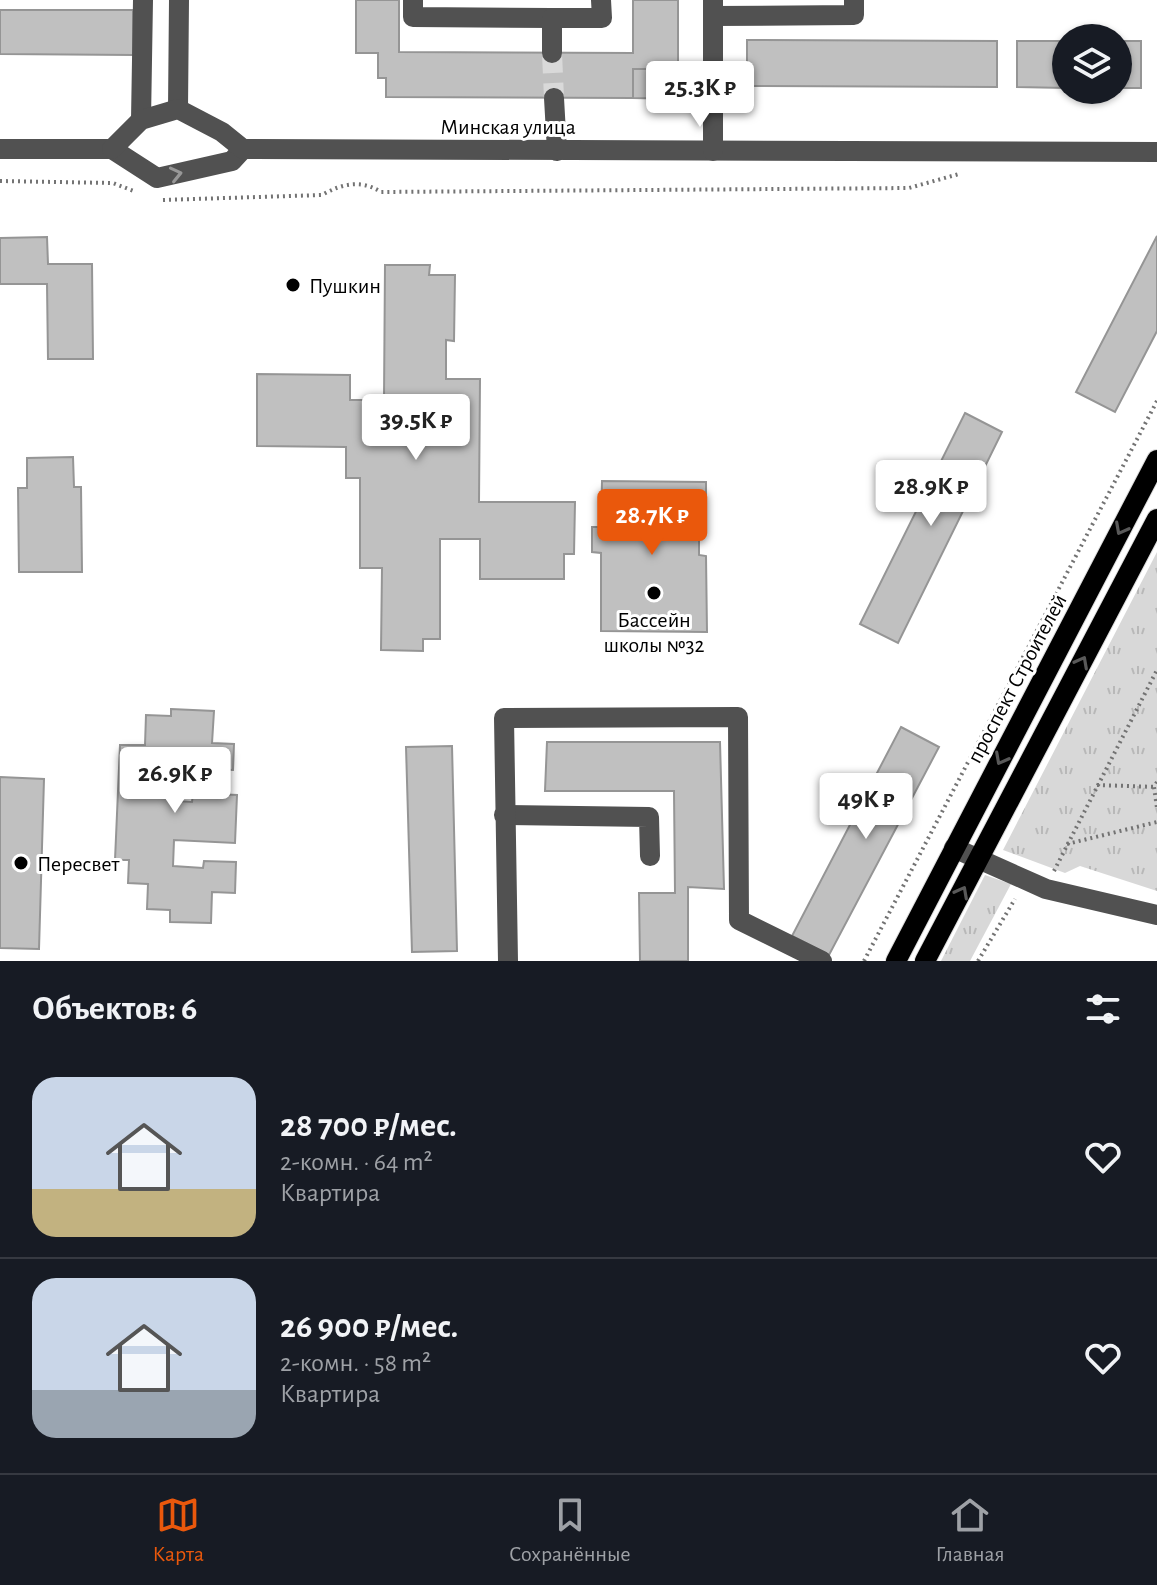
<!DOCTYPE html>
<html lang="ru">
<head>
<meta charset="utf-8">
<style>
	body { margin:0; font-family:"Alegreya Sans",sans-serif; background:#20242c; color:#f1f3f6; height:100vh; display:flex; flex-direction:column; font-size:30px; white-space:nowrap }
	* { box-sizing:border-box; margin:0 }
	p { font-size:26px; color:#9ea1a6 }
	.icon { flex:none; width:44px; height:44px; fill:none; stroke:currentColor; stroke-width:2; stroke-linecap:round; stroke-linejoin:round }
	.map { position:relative; height:961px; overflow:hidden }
	.sheet { display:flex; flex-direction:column; background:#171b24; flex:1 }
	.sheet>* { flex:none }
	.fabs { position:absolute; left:1052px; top:24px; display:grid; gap:16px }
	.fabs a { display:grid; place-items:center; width:80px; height:80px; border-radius:50%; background:#171b24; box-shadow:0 2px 6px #0004; font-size:40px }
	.price { position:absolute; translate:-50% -68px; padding:0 18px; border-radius:8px; background:#fff; color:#222; font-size:26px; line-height:52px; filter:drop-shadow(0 2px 4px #0008) }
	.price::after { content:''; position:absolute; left:50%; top:48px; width:24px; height:18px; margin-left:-12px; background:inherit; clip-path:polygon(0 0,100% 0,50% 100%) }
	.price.current { background:#ea580c; color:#fff }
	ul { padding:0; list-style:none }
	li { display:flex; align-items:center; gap:24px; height:200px; padding:0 32px }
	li+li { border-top:2px solid #363941 }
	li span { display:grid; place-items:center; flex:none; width:224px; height:160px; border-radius:24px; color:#555 }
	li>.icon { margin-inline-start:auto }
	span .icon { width:96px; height:96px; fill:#fffc; stroke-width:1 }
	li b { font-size:34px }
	h2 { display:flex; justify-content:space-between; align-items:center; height:96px; padding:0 32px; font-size:34px }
	.tab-bar { display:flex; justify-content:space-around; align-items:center; height:112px; border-top:2px solid #363941; background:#171b24; font-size:22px; color:#9ea1a6 }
	.tab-bar a { display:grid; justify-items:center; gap:4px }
	.tab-bar .current { color:#ea580c }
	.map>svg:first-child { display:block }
	.grass { fill:url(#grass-tufts) }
	.building { fill:#c0c0c0; stroke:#959595; stroke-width:2 }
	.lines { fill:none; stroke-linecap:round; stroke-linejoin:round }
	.minor-tunnel { stroke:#d9d9d9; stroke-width:20; stroke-dasharray:20 10; stroke-linecap:butt }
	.major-casing { stroke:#dbdbdb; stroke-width:22 }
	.path { stroke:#737373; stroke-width:4; stroke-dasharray:2 4; stroke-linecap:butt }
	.minor { stroke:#515151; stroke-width:20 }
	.major { stroke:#000; stroke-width:20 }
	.oneway { stroke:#979797 }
	.oneway2 { stroke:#595959 }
	.poi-dot { fill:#000; stroke:#fff; stroke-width:3 }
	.labels { text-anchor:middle; stroke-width:6; stroke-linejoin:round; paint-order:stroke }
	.street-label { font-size:22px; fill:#000; stroke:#fff }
	.poi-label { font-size:22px; fill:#000; stroke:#fff; text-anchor:start }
</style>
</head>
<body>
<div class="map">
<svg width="1157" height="961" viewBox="0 0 1157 961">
	<defs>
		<pattern id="grass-tufts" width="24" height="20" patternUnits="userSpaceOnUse" patternTransform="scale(2)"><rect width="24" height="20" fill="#d8d8d8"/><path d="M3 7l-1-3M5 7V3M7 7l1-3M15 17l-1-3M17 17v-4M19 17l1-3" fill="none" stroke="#b8b8b8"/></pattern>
	</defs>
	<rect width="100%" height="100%" fill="#fff"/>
	<g class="grass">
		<polygon points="1157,552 1157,891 1080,866 1065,873 1003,850"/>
		<polygon points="985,875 1011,884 970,961 941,961"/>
	</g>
	<g class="building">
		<polygon points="356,0 399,0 399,52 633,53 633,0 678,0 678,62 658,62 658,69 633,69 633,98 386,97 386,78 378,78 378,53 356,53"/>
		<polygon points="0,10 133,10 133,55 0,54"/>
		<polygon points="747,40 997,41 997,87 747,86"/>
		<polygon points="1017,41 1066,41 1066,88 1017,87"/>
		<rect x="1118" y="41" width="23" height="47"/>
		<polygon points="658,62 678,62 678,99 633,98 633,69 658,69"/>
		<polygon points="1157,236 1157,331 1115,412 1076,392"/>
		<polygon points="47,237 48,264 92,264 93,359 48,359 47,284 0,284 0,238"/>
		<polygon points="385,265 430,265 429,275 455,275 454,341 446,340 446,379 480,379 479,502 575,502 574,554 564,554 564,579 480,579 480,539 440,539 440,639 423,639 423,651 381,650 382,568 360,568 360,478 346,478 346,447 257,446 257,374 350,375 350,400 384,400"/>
		<polygon points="965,413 1002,432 898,643 860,624"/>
		<polygon points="73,457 74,487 81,487 82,572 19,572 18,488 27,488 27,458"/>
		<polygon points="602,481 706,482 706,529 699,529 699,555 706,556 707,632 601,631 601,553 592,552 592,527 601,527"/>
		<polygon points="171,709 214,711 212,743 234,744 233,770 170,767 169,788 177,788 176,801 192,802 193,793 237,795 235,843 174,840 173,866 203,868 204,861 236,862 235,893 212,892 211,923 170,922 170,910 147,909 148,884 128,883 129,860 115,860 120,745 145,745 146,715 171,716"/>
		<polygon points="901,727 939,747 829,955 792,936"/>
		<polygon points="547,742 720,742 724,889 688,887 688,961 640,961 639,893 675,893 674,791 545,791"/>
		<polygon points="452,746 457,951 412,952 406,747"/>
		<polygon points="0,777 44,779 39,949 0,948"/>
	</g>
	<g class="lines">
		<polyline class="minor-tunnel" points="552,53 554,98"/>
		<g class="major-casing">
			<g id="major">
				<polyline points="896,961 1157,460"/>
				<polyline points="925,961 1157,519"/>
			</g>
		</g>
		<g class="path">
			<polyline points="0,181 113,183 136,192"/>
			<path d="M163 200 322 195C341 184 361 179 381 192L909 188 959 174"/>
			<polyline points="1157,782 1154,787 1157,808"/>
			<polyline points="1097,785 1157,787"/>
			<polyline points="1067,844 1157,822"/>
			<polyline points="1054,871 1157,670"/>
			<polyline points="864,961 1157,401"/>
			<polyline points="978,961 1015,899"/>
		</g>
		<g class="minor">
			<polyline points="413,0 413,17 552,18"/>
			<polyline points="713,16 854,15 854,0"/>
			<polyline points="552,53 552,18 602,18 601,0"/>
			<polyline points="554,98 557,151"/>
			<polyline points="178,109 179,0"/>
			<polyline points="141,120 143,0"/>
			<polyline points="0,149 112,149 157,178 232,161 243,149"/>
			<polyline points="112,149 141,120 178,109 222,132 243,149 1157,152"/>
			<polyline points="713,151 713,0"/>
			<polyline points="504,815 649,817 650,856"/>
			<polyline points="954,848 1046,889 1157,915"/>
			<polyline points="508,961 504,718 738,717 739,920 822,961"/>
		</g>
		<use href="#major" class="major"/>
	</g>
	<defs><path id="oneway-chevron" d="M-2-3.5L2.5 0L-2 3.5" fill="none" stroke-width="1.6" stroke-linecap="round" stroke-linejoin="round" transform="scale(2)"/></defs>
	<use class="oneway" href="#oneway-chevron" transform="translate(176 174) rotate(-13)"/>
	<g class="oneway2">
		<use href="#oneway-chevron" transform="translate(1121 529) rotate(118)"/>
		<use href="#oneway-chevron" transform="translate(1082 662) rotate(-62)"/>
		<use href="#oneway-chevron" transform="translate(1001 759) rotate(118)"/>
		<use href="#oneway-chevron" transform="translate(962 892) rotate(-62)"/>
	</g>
	<g class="poi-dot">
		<circle cx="293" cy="285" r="8"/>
		<circle cx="654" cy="593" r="8"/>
		<circle cx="21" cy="863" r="8"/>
	</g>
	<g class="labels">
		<g class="street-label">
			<text x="508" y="134">Минская улица</text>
			<text transform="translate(1016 678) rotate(-62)" y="8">проспект Строителей</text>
		</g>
		<g class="poi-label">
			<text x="309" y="293">Пушкин</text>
			<text x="654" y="627" text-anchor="middle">Бассейн<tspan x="654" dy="25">школы №32</tspan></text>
			<text x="37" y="871">Пересвет</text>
		</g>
	</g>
</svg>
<div class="fabs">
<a><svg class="icon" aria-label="layers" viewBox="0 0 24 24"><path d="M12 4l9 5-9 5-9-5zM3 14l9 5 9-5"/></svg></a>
</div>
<b class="price" style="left:700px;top:129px">25.3K ₽</b>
<b class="price" style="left:416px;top:462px">39.5K ₽</b>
<b class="price" style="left:931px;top:528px">28.9K ₽</b>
<b class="price current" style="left:652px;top:557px">28.7K ₽</b>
<b class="price" style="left:175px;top:815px">26.9K ₽</b>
<b class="price" style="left:866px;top:841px">49K ₽</b>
</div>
<section class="sheet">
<h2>Объектов: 6<svg class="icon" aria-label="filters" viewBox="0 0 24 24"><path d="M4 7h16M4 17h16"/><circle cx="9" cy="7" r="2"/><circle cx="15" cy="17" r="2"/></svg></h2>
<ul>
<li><span style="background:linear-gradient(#c9d6e8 70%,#c2b280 0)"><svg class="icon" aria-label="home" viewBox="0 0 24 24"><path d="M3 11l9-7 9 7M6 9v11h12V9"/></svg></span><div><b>28 700 ₽/мес.</b><p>2-комн. · 64 m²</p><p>Квартира</p></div><svg class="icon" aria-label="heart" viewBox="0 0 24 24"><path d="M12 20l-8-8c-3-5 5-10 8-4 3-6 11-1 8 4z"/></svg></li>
<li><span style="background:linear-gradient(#c9d6e8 70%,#9aa5b1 0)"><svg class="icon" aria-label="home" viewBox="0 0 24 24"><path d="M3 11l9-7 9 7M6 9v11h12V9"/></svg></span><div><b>26 900 ₽/мес.</b><p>2-комн. · 58 m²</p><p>Квартира</p></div><svg class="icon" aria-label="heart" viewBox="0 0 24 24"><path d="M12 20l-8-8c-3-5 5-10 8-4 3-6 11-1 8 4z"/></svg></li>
</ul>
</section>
<nav class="tab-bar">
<a class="current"><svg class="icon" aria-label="map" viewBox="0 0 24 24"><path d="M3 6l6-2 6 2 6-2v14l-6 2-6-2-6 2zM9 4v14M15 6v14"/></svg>Карта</a>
<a><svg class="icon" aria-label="saved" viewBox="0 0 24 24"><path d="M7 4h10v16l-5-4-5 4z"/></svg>Сохранённые</a>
<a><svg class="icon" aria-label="home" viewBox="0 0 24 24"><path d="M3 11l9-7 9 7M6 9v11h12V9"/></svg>Главная</a>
</nav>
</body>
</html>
